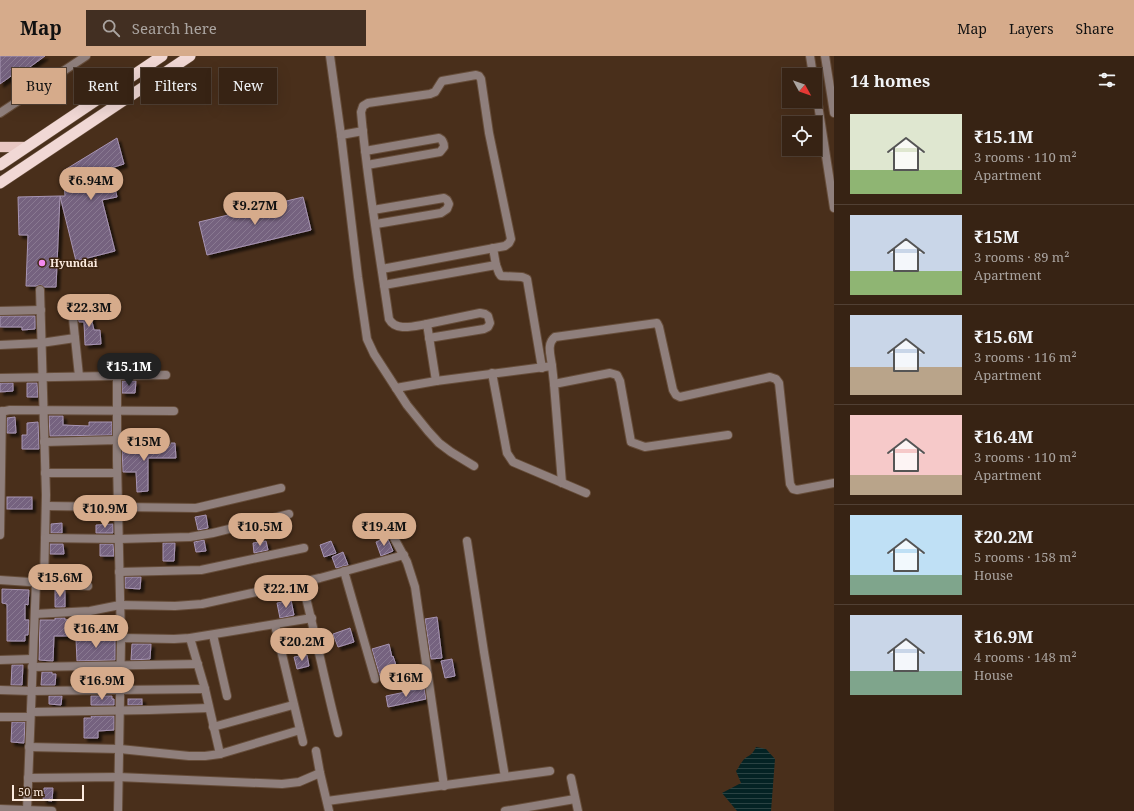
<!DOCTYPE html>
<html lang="en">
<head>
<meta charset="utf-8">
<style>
	body { margin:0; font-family:"Noto Serif",serif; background:#422f22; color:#f1f3f6; height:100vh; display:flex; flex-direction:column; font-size:15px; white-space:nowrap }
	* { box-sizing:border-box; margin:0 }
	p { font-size:13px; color:#aaa4a0 }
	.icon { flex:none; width:22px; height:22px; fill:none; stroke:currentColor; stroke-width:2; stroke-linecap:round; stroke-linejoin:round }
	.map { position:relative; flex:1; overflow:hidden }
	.side { display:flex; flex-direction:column; background:#372314; width:300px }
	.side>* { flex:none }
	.top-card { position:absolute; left:12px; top:12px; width:380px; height:36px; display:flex; gap:8px }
	.needle { width:26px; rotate:130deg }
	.controls { position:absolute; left:782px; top:12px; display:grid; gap:8px }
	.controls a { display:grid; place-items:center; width:40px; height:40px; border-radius:0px; background:#372314; box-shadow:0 4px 16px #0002,0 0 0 1px #514034; font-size:20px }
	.scale { position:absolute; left:12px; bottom:10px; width:72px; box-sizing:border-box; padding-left:4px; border:2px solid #fcebdf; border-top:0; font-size:11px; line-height:14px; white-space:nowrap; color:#fcebdf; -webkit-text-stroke:3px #3e2511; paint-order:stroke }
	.price { position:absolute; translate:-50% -34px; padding:0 9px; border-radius:14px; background:#d6ab8b; color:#111; font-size:13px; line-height:26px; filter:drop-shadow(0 1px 2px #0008) }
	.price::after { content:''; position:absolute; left:50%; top:24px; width:12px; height:9px; margin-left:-6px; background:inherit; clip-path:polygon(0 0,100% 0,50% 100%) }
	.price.current { background:#222; color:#fff }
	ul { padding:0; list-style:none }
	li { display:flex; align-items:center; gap:12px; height:100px; padding:0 16px }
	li+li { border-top:1px solid #514034 }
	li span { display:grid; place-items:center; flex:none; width:112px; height:80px; border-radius:0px; color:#555 }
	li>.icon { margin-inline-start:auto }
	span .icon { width:48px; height:48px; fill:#fffc; stroke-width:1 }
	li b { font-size:17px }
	h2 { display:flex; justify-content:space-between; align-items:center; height:48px; padding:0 16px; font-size:17px }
	.chip { padding:0 14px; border-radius:0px; background:#372314; box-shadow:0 4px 16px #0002,0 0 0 1px #514034; font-size:14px; line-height:36px }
	.chip.current { background:#d6ab8b; color:#111 }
	header { display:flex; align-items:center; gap:24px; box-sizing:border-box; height:56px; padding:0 20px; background:#d6ab8b; color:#111 }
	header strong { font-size:19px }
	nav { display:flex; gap:22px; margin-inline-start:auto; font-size:14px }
	.search { width:280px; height:36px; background:#422f22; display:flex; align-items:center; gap:10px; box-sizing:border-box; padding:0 14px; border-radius:0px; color:#aaa4a0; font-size:15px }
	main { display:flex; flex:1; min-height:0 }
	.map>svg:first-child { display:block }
	.water { fill:url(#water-rules) }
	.building { fill:url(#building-hatch); stroke:#a895b4; filter:url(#shadow) }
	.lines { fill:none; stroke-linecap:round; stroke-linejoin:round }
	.minor-casing { stroke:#664d3a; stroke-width:10 }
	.primary-casing { stroke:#664d3a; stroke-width:12 }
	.trunk-casing { stroke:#664d3a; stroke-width:12 }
	.minor { stroke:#8f7f7c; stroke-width:8 }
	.primary { stroke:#e8c7c2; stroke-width:10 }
	.trunk { stroke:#f1d8d5; stroke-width:11 }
	.poi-dot { fill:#f489f0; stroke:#3e2511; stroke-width:1.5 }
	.labels { text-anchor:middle; stroke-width:3; stroke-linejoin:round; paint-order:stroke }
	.poi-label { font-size:11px; font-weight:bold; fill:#fcebdf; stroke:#3e2511; text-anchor:start }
</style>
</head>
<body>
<header>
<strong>Map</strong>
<div class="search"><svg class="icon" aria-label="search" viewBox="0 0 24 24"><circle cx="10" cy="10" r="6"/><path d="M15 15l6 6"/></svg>Search here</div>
<nav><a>Map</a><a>Layers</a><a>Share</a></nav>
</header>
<main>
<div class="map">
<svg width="834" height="755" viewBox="0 0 834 755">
	<defs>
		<pattern id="water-rules" width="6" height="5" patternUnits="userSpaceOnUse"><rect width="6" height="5" fill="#042324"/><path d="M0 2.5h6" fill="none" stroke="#2a4343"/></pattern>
		<pattern id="building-hatch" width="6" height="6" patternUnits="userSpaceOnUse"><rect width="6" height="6" fill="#74627f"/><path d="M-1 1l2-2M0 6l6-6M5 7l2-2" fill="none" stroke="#897991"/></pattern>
		<filter id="shadow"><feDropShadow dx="3.5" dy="3.5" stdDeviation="1" flood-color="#0009"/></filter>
	</defs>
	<rect width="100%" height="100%" fill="#492f1b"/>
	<path class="water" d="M756 691 766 693 775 703 771 755H737L722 737 741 727 736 715C739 712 739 709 742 706 746 699 751 702 756 691Z"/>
	<g class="building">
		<polygon points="0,0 45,0 23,16 21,13 0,28"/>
		<polygon points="117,82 124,108 111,112 117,141 102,144 115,195 76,205 60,140 65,140 63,115"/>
		<polygon points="60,140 56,231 44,231 40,229 36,230 26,230 28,179 19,179 18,141"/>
		<polygon points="303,141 311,174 207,199 199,166"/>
		<polygon points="83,245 87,245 94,274 100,274 101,288 85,289 84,266 79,266 78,261 84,258"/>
		<polygon points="0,260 35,260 35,273 22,274 22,271 0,271"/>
		<polygon points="122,325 136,325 135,337 122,337"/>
		<polygon points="0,327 13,327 13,335 0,336"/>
		<polygon points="27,327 37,327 38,341 27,341"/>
		<polygon points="49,360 63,360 63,369 89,370 89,366 112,366 112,379 50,380"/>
		<polygon points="15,361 16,377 7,377 7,362"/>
		<polygon points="38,366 39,393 22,393 22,379 27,379 27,367"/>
		<polygon points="171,387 175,387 176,402 148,402 148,435 137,436 136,416 123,416 122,390 166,392 169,391"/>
		<rect x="7" y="441" width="25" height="12"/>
		<polygon points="206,459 208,472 198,474 195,461"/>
		<polygon points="62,467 62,477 51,477 51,468"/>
		<polygon points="113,468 113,477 96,477 96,469"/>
		<polygon points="387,481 393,495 381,500 376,486"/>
		<polygon points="204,484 206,495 196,496 194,486"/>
		<polygon points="266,485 268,494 254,497 253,487"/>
		<polygon points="331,485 336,497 324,501 320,489"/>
		<polygon points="163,487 175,487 174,505 163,505"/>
		<polygon points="50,488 63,488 64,498 50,498"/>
		<polygon points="100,488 113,488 114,500 100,500"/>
		<polygon points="343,496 348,509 336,512 332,501"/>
		<polygon points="125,521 141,521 140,533 125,532"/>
		<polygon points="2,533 29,534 28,549 25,548 25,564 29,564 28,579 25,579 25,585 7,585 7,548 2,547"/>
		<polygon points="55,533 65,534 65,551 55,551"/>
		<polygon points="291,544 294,559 280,562 277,547"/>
		<polygon points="437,561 442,602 431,603 425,563"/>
		<polygon points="55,562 65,562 65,564 72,563 73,580 54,580 53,605 39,604 40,564 55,564"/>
		<polygon points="350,572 354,586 338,591 333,578"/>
		<polygon points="99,582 115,582 115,604 77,605 76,583"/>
		<polygon points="132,588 151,588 150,603 131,604"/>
		<polygon points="389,588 392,601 393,600 400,621 382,627 372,593"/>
		<polygon points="307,599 309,610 297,613 294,601"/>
		<polygon points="452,603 455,620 445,622 441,605"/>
		<polygon points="12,609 23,609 22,629 11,629"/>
		<polygon points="112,615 112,629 84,629 85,616"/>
		<polygon points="42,616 52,616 52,618 56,618 55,629 41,629"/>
		<polygon points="424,632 426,643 388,651 386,640"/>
		<polygon points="49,640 62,640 61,649 49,648"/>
		<polygon points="91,640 112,640 112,643 114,643 114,649 91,649"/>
		<rect x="128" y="643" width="14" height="6"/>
		<polygon points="91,660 114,660 114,674 98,675 98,682 84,682 84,662 92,662"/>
		<polygon points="12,666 25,666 24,687 11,686"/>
		<polygon points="44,732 53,732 52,745 43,744"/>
	</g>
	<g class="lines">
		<g class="minor-casing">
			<g id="minor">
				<polyline points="330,0 341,79 358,221 367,283 374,298 407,349 428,375 439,387 451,396 474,410"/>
				<polyline points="810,0 813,19"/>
				<polyline points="825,0 834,57"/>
				<polyline points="815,29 834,152"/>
				<polyline points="0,57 86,0"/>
				<polyline points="341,79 363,75"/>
				<path d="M365 95 439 82C443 84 444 87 444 91L440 96 367 109"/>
				<polyline points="373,154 444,142 447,144 449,148 447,153 441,157 376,168"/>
				<polyline points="496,209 499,217 501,220 522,221 527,223 542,312"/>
				<path d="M382 213 505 190 509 187 511 183 489 77 481 23 479 20 476 19 442 25 435 36 430 38 368 47 363 50 361 56C367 125 379 194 389 263 396 276 414 270 427 268L436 325"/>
				<polyline points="384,229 496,209 493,192"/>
				<polyline points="40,234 46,439 44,527"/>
				<polyline points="72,253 79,320"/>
				<polyline points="0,255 41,254"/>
				<polyline points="427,268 480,257 485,258 488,260 490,267 488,271 484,273 429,282"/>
				<polyline points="0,289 41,287 75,282"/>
				<polyline points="552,310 554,328"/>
				<polyline points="492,317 507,397 513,406 586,437"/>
				<polyline points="117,320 117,405 121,585 118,755"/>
				<polyline points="0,322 166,319"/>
				<path d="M396 332 436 325 552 310C551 300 546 288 555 281L657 267 659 271 673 334 676 339 680 341 770 321 776 323 779 327 790 428 793 433 797 434 834 427"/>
				<polyline points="0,356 10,354 174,355"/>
				<polyline points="44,386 117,384 166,386"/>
				<polyline points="45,417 117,417"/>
				<polyline points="562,427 554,328 610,317 617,319 620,325 631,386 645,391 728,379"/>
				<polyline points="46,450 196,452 281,432"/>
				<polyline points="387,469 407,506 415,531 444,730"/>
				<polyline points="0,479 2,355"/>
				<polyline points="45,482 119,483 190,481 213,477 289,458"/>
				<polyline points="467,485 484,596 505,721"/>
				<polyline points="344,515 375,623"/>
				<polyline points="119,516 201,514 304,492"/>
				<polyline points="0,524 88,530"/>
				<path d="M302 526C315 576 325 627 338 677"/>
				<polyline points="35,558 90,555 120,549 175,550 202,548 320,522 404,499"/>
				<polyline points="275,569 303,686"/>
				<polyline points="213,579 227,640"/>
				<polyline points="121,582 174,583 190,582 312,562"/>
				<polyline points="190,582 205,633 220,698"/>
				<polyline points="0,604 32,603"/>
				<polyline points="32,611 198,608"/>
				<polyline points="0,634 31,635 205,633"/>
				<polyline points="31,656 149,654 209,652"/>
				<polyline points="0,661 30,661"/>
				<polyline points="213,671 293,649"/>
				<polyline points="29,691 120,693 189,700 205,700 220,698 300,674"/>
				<polyline points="316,695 320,717 329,755"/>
				<polyline points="28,722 118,721 282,728 299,726 320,717"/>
				<polyline points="571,722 578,755"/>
				<polyline points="327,745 550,715"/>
				<polyline points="0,753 52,755"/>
				<polyline points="27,754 36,526"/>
				<polyline points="505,755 575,743"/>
			</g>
		</g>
		<g class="primary-casing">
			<polyline id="primary" points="0,91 26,91"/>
		</g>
		<g class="trunk-casing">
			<g id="trunk">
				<polyline points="0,109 162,0"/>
				<polyline points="0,127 190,0"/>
			</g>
		</g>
		<use href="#minor" class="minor"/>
		<use href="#primary" class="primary"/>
		<use href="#trunk" class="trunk"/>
	</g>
	<circle class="poi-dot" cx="42" cy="207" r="4"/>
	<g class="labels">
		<g class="poi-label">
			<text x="50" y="211">Hyundai</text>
		</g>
	</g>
</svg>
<div class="controls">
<a><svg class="needle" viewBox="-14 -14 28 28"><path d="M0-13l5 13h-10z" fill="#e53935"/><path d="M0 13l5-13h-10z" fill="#aaa4a0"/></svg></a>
<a><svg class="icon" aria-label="locate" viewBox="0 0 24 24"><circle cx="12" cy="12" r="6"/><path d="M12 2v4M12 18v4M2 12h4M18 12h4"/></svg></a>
</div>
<div class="scale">50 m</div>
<b class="price" style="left:91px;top:145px">₹6.94M</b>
<b class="price" style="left:255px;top:170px">₹9.27M</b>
<b class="price" style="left:89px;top:272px">₹22.3M</b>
<b class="price current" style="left:129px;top:331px">₹15.1M</b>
<b class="price" style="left:144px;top:406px">₹15M</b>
<b class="price" style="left:105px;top:473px">₹10.9M</b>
<b class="price" style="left:260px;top:491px">₹10.5M</b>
<b class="price" style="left:384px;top:491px">₹19.4M</b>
<b class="price" style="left:60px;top:542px">₹15.6M</b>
<b class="price" style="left:286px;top:553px">₹22.1M</b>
<b class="price" style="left:96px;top:593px">₹16.4M</b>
<b class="price" style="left:302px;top:606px">₹20.2M</b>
<b class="price" style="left:406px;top:642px">₹16M</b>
<b class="price" style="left:102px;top:645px">₹16.9M</b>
<div class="top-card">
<a class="chip current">Buy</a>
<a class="chip">Rent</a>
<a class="chip">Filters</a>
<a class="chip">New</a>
</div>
</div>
<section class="side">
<h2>14 homes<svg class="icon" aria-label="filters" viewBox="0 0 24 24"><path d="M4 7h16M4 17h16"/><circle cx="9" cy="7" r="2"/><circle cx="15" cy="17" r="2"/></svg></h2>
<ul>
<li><span style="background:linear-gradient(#dfe7d0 70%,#8fb573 0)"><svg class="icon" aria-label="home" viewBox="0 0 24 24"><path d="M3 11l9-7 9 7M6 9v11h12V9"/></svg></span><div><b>₹15.1M</b><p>3 rooms · 110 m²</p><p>Apartment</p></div></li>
<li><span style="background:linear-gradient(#c9d6e8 70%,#8fb573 0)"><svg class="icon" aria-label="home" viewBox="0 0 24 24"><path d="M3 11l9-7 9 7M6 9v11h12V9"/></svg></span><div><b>₹15M</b><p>3 rooms · 89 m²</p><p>Apartment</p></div></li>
<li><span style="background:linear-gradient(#c9d6e8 65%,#b9a48a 0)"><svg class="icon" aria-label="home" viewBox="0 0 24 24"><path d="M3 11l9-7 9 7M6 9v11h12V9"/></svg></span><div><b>₹15.6M</b><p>3 rooms · 116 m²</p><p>Apartment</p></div></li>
<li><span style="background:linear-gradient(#f6c9c9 75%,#b9a48a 0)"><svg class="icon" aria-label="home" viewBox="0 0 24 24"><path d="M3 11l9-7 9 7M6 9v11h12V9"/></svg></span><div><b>₹16.4M</b><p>3 rooms · 110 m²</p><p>Apartment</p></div></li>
<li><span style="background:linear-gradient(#bfe0f5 75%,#7fa58c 0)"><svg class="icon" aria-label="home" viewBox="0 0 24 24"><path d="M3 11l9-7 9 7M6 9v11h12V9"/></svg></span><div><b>₹20.2M</b><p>5 rooms · 158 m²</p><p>House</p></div></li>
<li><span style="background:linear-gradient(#c9d6e8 70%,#7fa58c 0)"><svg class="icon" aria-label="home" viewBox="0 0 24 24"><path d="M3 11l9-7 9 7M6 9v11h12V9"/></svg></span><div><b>₹16.9M</b><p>4 rooms · 148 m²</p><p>House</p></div></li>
</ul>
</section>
</main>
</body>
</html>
